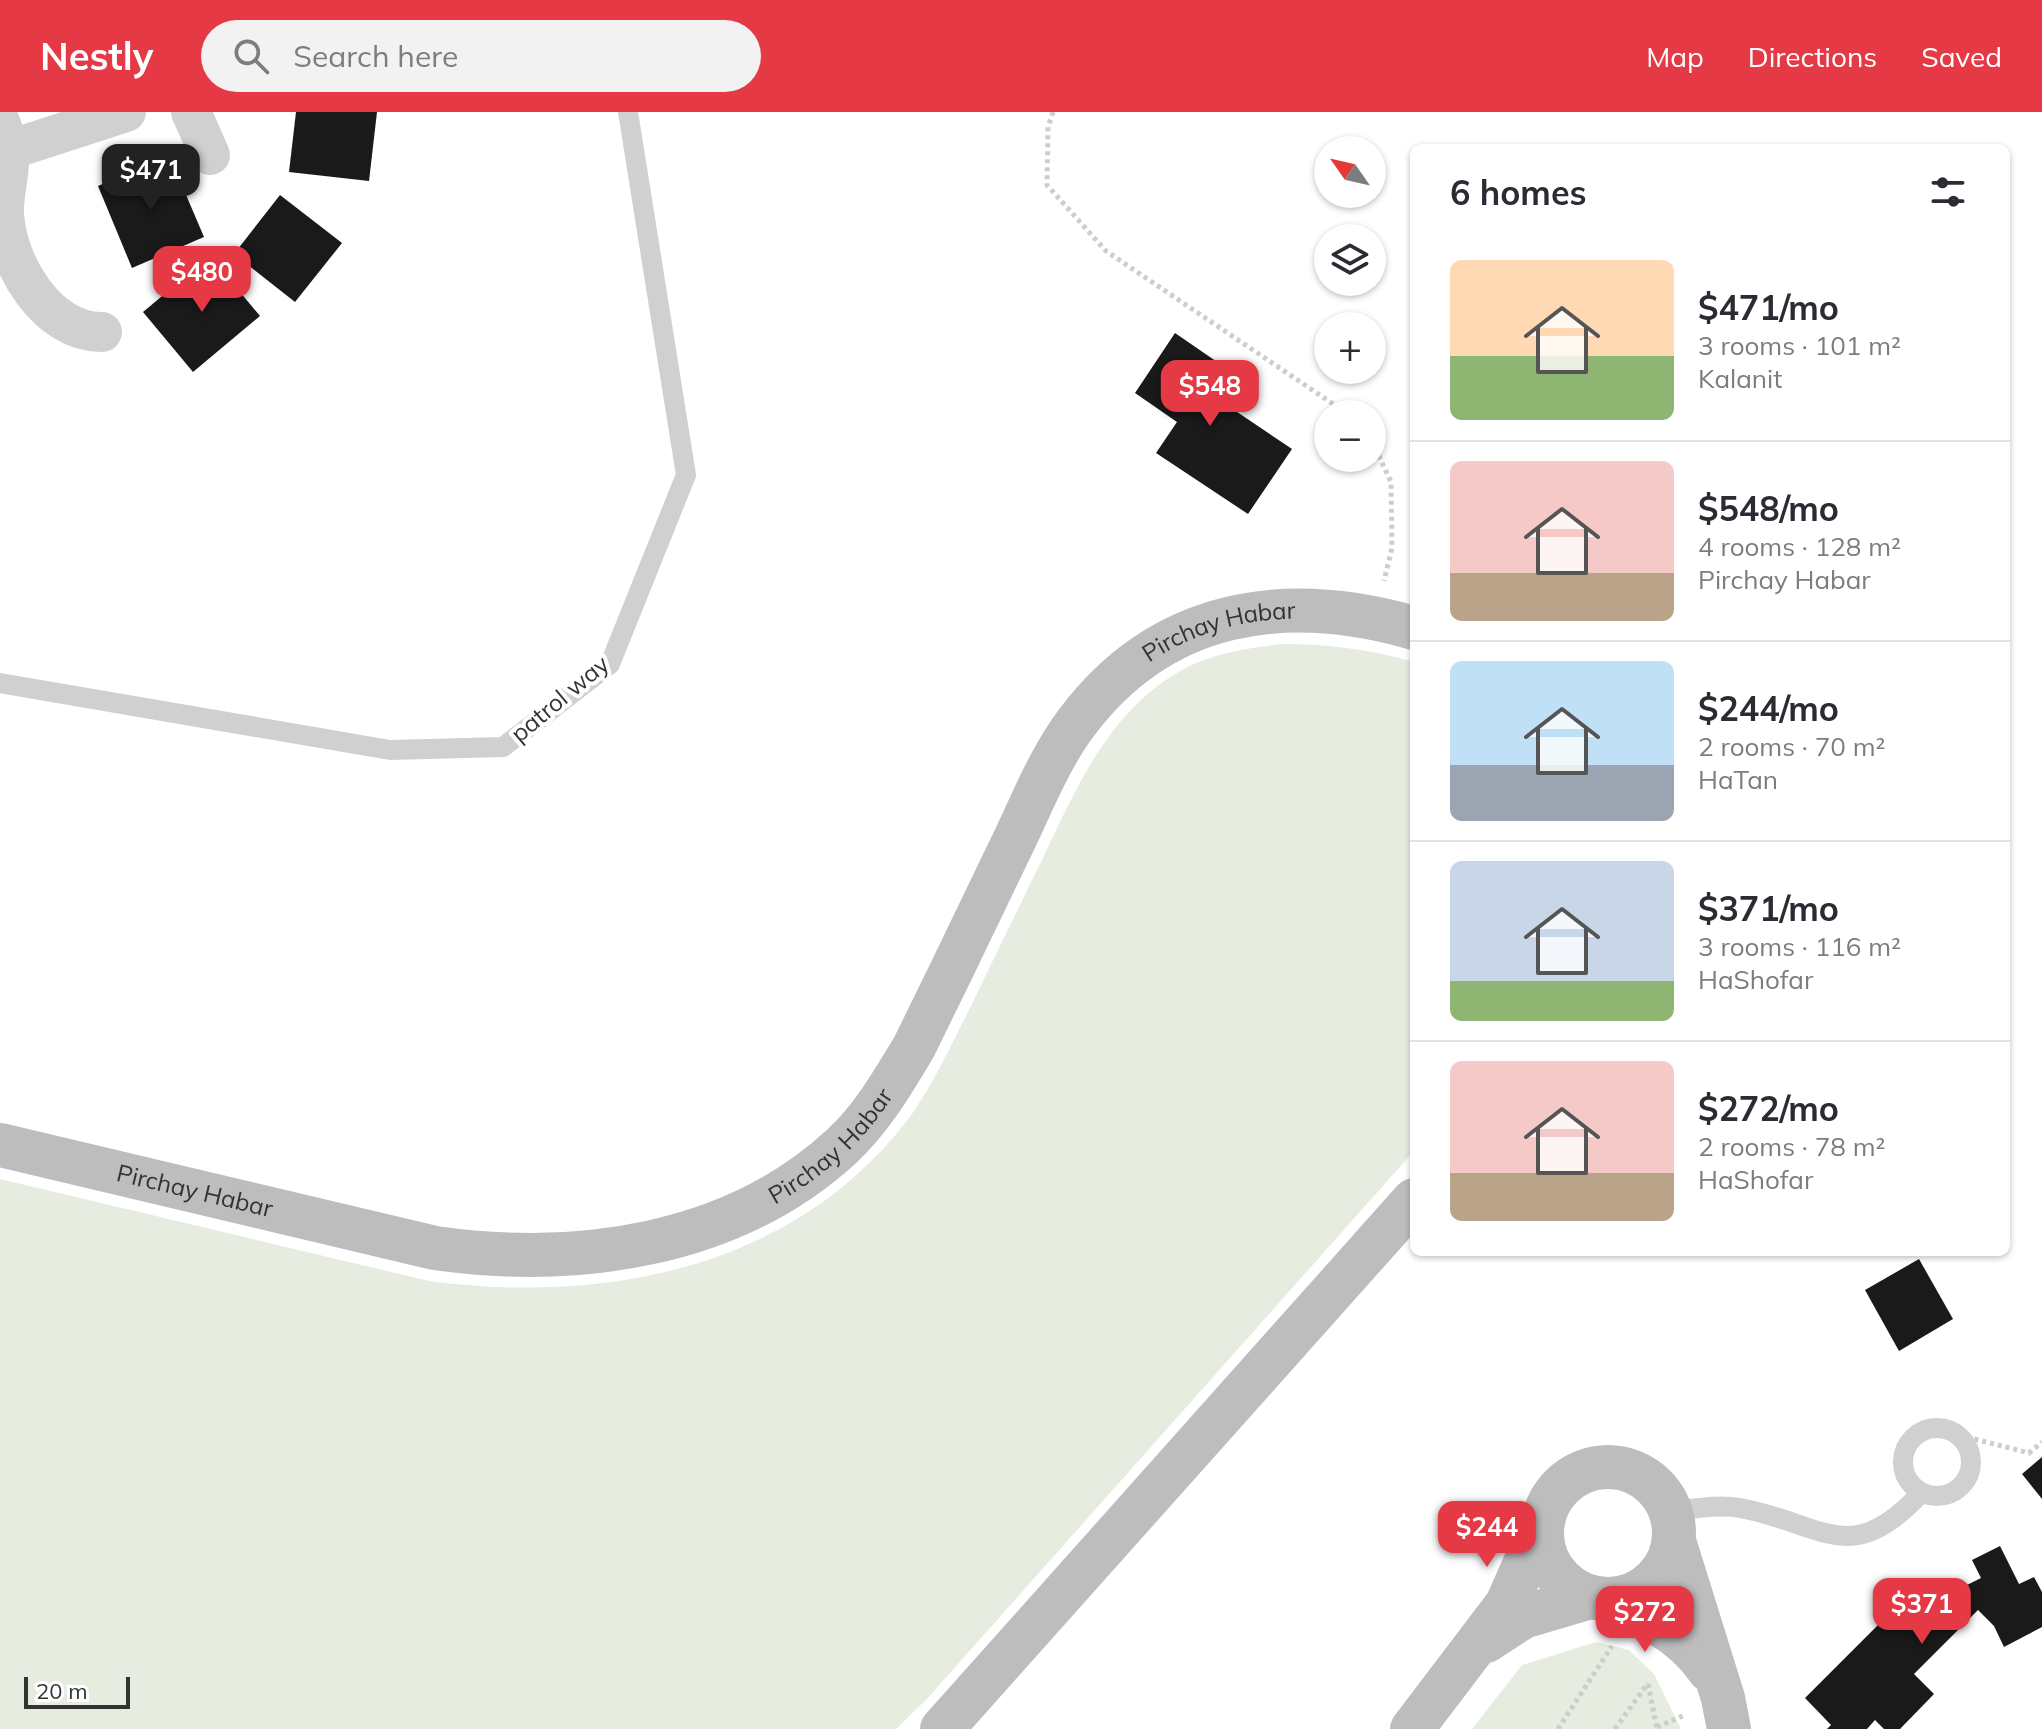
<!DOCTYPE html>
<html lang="en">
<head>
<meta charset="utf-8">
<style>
	body { margin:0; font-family:Mulish,sans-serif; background:#f2f2f3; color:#2b2b33; height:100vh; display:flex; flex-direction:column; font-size:30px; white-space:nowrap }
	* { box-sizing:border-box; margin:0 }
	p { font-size:26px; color:#7c7c81 }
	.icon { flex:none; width:44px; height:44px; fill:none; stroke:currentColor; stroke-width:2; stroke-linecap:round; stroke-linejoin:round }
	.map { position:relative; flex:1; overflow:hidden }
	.details { position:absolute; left:1410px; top:32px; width:600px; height:1112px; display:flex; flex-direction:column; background:#fff; border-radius:12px; box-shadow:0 2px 6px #0004 }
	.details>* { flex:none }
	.needle { width:52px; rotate:304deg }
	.controls { position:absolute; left:1314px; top:24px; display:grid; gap:16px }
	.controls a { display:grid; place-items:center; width:72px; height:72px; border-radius:50%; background:#fff; box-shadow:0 2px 6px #0004; font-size:40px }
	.scale { position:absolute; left:24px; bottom:20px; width:106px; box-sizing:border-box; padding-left:8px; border:4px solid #333; border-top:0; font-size:22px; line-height:28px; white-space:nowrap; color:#333; -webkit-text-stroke:6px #fff; paint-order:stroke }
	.price { position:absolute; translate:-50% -68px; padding:0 18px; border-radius:16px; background:#e63946; color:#fff; font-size:26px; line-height:52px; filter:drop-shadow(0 2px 4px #0008) }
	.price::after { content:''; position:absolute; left:50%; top:48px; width:24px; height:18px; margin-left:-12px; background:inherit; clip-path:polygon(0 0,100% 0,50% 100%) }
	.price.current { background:#222; color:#fff }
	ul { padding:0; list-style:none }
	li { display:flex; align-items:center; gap:24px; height:200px; padding:0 40px }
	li+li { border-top:2px solid #e1e1e2 }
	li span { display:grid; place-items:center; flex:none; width:224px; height:160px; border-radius:12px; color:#555 }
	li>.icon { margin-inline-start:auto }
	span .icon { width:96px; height:96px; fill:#fffc; stroke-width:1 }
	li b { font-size:34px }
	h2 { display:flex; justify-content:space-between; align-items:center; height:96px; padding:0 40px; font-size:34px }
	header { display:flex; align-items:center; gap:48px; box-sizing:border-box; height:112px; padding:0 40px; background:#e63946; color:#fff }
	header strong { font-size:38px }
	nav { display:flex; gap:44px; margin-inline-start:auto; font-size:28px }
	.search { width:560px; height:72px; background:#f2f2f3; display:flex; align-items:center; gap:20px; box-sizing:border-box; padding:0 28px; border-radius:44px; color:#7c7c81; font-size:30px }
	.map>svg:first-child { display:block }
	.green { fill:#e6ecdf }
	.building { fill:#1a1a1a }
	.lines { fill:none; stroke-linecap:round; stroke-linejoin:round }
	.path { stroke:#cdcdcd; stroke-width:5; stroke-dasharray:4 4; stroke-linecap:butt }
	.lane { stroke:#d0d0d0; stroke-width:20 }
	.street { stroke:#d0d0d0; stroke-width:40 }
	.secondary { stroke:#bdbdbd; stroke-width:44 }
	.labels { text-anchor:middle; stroke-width:8; stroke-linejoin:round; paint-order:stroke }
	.street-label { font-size:24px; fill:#333; stroke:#fff }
</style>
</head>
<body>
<header>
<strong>Nestly</strong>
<div class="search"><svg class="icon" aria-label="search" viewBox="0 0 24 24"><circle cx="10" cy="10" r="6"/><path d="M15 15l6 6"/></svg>Search here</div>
<nav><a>Map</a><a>Directions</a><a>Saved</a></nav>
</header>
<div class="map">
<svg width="2042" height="1617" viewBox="0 0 2042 1617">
	<rect width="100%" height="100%" fill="#fff"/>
	<g class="green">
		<path d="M1281 532C1328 532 1369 537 1414 550V1039L926 1588 896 1617H0V1067L429 1169C608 1193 799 1155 912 1002 935 969 952 931 970 896 993 848 1016 801 1039 754 1073 684 1103 608 1172 564 1206 542 1242 537 1281 532Z"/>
		<polygon points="1596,1530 1629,1538 1654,1562 1681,1617 1472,1617 1522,1553"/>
	</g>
	<g class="building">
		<polygon points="296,0 377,0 369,69 289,60"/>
		<polygon points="169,43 204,125 132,156 98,74"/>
		<polygon points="280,83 342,131 295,190 234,142"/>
		<polygon points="210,144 260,204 193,260 143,200"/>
		<polygon points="1175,221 1223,254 1206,279 1292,337 1248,402 1156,341 1177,310 1135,281"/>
		<polygon points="1919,1147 1953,1207 1899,1239 1865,1178"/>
		<polygon points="2042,1345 2042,1387 2022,1362"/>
		<polygon points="2000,1434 2019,1472 2034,1465 2042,1480 2042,1515 2004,1535 1994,1514 1978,1498 1914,1562 1934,1582 1900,1617 1884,1617 1875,1608 1867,1617 1827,1617 1831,1613 1805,1586 1918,1473 1935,1489 1981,1466 1972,1448"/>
	</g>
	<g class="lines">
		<g class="path">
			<polyline points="1053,0 1048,15 1047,73 1106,139 1348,302"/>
			<polyline points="1372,329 1391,370 1392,436 1384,469"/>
			<polyline points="1959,1323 2029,1341 2042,1330"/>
			<polyline points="1648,1572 1657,1617"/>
			<polyline points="1657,1615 1685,1603"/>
			<polyline points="1558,1617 1612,1534"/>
			<polyline points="1615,1617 1648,1571"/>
		</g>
		<g class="lane">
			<polyline points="0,571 390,638 503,635 610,552 686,363 628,0"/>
			<circle cx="1937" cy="1350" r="34"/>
			<path d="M1671 1399C1693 1397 1718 1392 1740 1396 1823 1411 1850 1458 1921 1381"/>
		</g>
		<g class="street">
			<polyline points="191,0 210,43"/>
			<path d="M0 10C3 19 9 30 9 39 11 60 3 81 4 101 6 151 47 221 102 220"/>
			<polyline points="9,38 126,0"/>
		</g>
		<g class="secondary">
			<path id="s1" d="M0 1033 435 1136C576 1156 733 1135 842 1034 872 1006 893 970 914 935 946 870 978 804 1009 739 1030 697 1048 648 1077 610 1162 497 1284 479 1414 516"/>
			<circle cx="1608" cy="1421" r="66"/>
			<polyline points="1674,1429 1723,1586 1729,1617"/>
			<path d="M1601 1487C1644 1502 1682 1519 1709 1558"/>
			<polyline points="1486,1529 1523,1505 1591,1485"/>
			<polyline points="942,1617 1414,1088"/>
			<polyline points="1412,1617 1507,1492 1543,1410"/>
		</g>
	</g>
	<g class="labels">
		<g class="street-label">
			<text dy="8" stroke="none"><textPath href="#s1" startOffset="1542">Pirchay Habar</textPath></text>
			<text transform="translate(560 587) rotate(-40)" y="8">patrol way</text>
			<text dy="8" stroke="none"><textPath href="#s1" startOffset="872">Pirchay Habar</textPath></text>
			<text dy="8" stroke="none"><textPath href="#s1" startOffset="200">Pirchay Habar</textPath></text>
		</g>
	</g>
</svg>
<div class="controls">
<a><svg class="needle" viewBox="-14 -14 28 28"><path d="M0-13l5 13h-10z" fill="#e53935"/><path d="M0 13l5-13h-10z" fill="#7c7c81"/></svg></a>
<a><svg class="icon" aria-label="layers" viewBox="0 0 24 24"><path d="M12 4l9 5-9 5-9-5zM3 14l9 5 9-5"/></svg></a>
<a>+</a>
<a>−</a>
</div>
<div class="scale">20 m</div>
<b class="price current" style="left:151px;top:100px">$471</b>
<b class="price" style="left:202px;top:202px">$480</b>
<b class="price" style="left:1210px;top:316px">$548</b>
<b class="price" style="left:1487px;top:1457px">$244</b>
<b class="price" style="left:1922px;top:1534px">$371</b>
<b class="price" style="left:1645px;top:1542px">$272</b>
<section class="details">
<h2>6 homes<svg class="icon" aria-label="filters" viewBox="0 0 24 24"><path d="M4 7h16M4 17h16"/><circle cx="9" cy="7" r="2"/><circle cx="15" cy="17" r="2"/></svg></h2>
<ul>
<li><span style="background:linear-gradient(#ffd9b3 60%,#8fb573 0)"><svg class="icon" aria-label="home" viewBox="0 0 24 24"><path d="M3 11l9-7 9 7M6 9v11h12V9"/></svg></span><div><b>$471/mo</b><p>3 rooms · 101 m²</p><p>Kalanit</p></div></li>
<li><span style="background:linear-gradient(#f6c9c9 70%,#b9a48a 0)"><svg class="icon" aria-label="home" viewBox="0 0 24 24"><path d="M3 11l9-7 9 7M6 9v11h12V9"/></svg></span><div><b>$548/mo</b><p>4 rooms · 128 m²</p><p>Pirchay Habar</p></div></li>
<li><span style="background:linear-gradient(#bfe0f5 65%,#9aa5b1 0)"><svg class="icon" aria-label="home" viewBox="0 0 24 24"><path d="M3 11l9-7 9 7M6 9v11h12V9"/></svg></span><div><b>$244/mo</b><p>2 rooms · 70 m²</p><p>HaTan</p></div></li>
<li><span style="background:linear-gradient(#c9d6e8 75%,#8fb573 0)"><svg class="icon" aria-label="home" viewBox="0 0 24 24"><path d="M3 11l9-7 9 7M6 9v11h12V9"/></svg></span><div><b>$371/mo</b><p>3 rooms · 116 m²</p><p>HaShofar</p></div></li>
<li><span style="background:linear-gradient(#f6c9c9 70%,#b9a48a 0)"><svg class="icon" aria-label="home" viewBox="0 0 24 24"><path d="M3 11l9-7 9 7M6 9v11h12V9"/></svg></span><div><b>$272/mo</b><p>2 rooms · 78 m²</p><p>HaShofar</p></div></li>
</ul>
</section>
</div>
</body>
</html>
